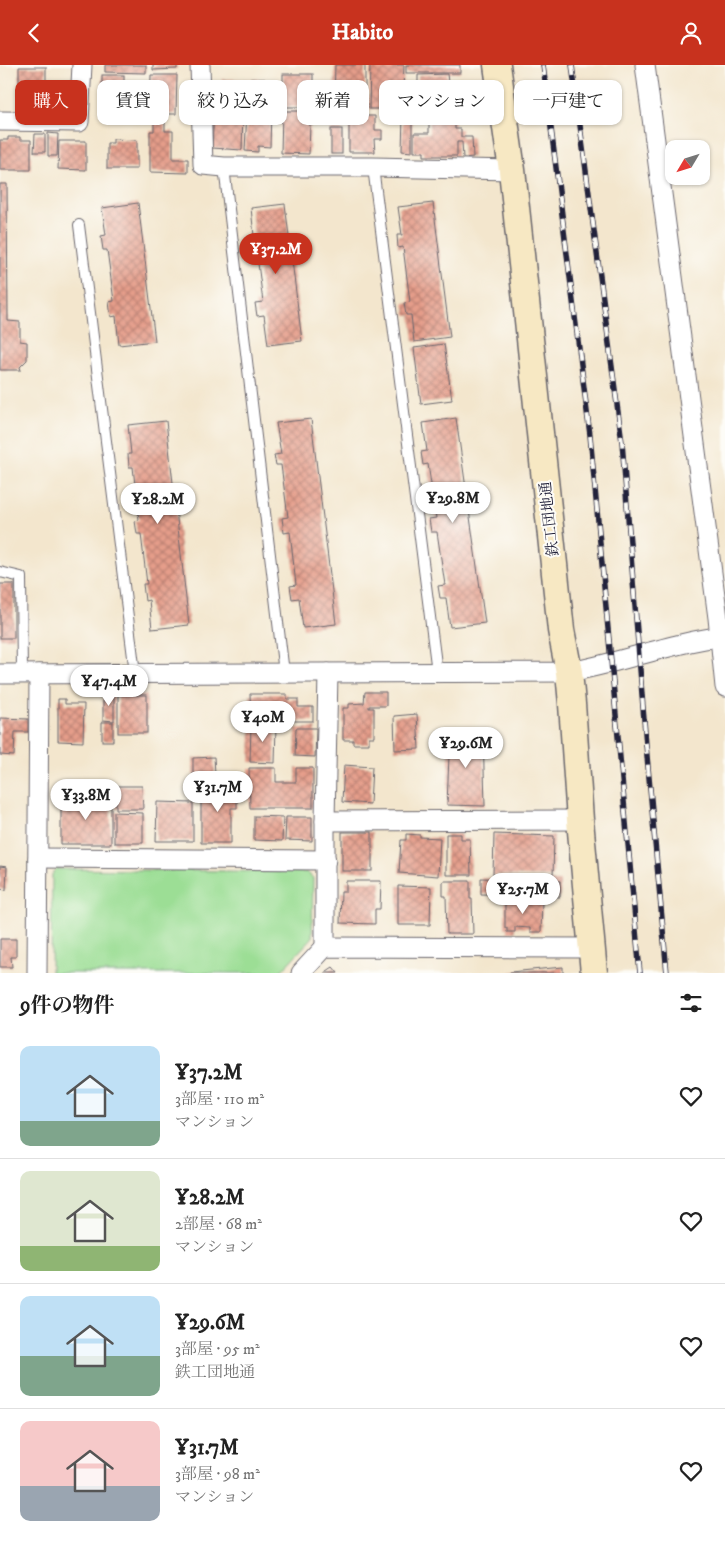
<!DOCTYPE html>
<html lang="ja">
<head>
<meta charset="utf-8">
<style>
	body { margin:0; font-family:"IM FELL DW Pica","Noto Serif JP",serif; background:#f6f6f6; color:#222; height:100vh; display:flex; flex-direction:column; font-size:19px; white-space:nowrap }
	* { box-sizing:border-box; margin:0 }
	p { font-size:16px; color:#767676 }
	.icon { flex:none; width:28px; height:28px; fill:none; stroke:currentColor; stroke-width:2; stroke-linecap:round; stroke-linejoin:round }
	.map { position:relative; height:908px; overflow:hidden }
	.sheet { display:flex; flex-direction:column; background:#fff; flex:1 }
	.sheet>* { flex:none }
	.hud { position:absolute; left:15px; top:15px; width:695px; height:45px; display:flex; gap:10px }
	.needle { width:32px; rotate:232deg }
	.controls { position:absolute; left:665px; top:75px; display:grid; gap:10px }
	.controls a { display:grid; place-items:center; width:45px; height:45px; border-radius:10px; background:#fff; box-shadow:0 1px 4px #0004; font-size:25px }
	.price { position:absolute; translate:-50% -42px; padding:0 11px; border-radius:18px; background:#fff; color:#222; font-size:16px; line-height:32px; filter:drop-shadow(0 1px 2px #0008) }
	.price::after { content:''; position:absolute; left:50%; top:30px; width:15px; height:11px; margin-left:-8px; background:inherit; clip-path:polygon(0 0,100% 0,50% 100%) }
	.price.on { background:#c8321e; color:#fff }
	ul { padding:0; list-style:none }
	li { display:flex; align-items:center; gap:15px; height:125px; padding:0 20px }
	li+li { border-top:1px solid #e0e0e0 }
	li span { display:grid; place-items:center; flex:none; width:140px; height:100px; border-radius:10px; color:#555 }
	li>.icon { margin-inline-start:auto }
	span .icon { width:60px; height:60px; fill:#fffc; stroke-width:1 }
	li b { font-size:21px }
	h2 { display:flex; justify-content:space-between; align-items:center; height:60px; padding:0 20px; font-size:21px }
	.tag { padding:0 18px; border-radius:10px; background:#fff; box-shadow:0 1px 4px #0004; font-size:18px; line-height:45px }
	.tag.on { background:#c8321e; color:#fff }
	header { display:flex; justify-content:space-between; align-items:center; height:65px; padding:0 20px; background:#c8321e; color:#fff; font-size:22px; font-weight:700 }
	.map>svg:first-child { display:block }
	.park { fill:#9cde95; stroke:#5f8068 }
	.building { fill:url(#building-cross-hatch) }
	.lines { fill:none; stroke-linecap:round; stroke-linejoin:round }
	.lane-casing { stroke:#6b676e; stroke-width:12 }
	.street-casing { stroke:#6b676e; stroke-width:21 }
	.secondary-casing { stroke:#6b676e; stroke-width:29 }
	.lane { stroke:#fff; stroke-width:10 }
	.street { stroke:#fff; stroke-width:19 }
	.secondary { stroke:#f7e8c3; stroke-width:26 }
	.rail-casing { stroke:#22223b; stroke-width:5.5 }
	.rail { stroke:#fdfcf7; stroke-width:4; stroke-dasharray:11; stroke-linecap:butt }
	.labels { text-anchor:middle; stroke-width:4; stroke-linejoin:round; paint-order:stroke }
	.street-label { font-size:15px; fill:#22223b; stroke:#fdfcf7 }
</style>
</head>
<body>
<header><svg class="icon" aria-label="back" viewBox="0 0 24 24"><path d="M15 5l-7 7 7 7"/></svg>Habito<svg class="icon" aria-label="person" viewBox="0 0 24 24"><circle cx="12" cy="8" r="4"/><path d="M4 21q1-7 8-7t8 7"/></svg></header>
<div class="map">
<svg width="725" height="908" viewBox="0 0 725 908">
	<defs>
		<pattern id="building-cross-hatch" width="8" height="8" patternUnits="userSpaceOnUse" patternTransform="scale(1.25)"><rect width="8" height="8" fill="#e59d8a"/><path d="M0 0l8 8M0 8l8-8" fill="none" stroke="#b98072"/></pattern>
	</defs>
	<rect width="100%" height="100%" fill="#fdfcf7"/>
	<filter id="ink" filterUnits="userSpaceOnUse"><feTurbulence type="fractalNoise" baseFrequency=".02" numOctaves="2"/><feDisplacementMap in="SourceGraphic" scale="10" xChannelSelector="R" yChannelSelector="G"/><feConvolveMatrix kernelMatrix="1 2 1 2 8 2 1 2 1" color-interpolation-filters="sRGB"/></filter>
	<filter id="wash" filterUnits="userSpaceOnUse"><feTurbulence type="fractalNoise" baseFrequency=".0096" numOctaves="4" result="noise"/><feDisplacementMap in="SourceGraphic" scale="20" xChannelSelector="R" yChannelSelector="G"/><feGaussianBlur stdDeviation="1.12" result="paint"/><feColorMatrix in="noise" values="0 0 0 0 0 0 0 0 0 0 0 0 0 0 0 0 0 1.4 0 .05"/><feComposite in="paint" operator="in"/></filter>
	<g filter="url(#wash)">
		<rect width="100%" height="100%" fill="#f3e6cd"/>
		<polygon class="park" points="57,804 307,807 313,813 312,873 279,908 51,908 52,809"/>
		<g id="blocks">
			<g class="building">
				<polygon points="105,0 146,0 146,8 105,7"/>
				<polygon points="153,0 177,0 177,4 153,5"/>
				<polygon points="335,0 365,0 365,38 334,38"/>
				<polygon points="370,0 404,0 403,24 394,23 393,44 369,44"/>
				<rect x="406" y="0" width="54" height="8"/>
				<polygon points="19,2 46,2 46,37 19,36"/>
				<rect x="283" y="9" width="30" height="33"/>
				<polygon points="447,9 448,17 454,17 455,48 424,48 423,24 418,24 418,10"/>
				<rect x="102" y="10" width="22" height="12"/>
				<polygon points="151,10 177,10 176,49 150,49"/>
				<polygon points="222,14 265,14 265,41 221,41"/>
				<polygon points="132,17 147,17 146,53 112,52 112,27 118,27 118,23 132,23"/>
				<polygon points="214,45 243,46 242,85 212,83"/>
				<polygon points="247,45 271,46 270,82 258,81 258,87 245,86"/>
				<polygon points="282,46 318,46 318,59 310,59 309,89 281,88"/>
				<polygon points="403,50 412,51 412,87 402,86"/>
				<polygon points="349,51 375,51 375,65 382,65 382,74 374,74 375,87 349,87"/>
				<polygon points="429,52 455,52 455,64 461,64 461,72 472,72 473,92 463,93 462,77 457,77 457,91 424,91 424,87 414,87 414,68 429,68"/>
				<polygon points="154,57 165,57 165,66 173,66 173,94 188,94 188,108 150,107 150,66 154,66"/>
				<rect x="331" y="64" width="11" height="25"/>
				<polygon points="48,68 58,69 57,91 48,91"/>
				<polygon points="35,69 45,69 45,87 34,87"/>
				<polygon points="8,72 20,72 20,75 31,75 31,105 0,105 0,75 8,75"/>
				<polygon points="113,74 137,75 137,104 107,104 107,78 113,78"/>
				<polygon points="59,76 86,76 86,105 58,104"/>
				<polygon points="0,119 7,119 8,256 20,257 20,276 27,277 27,295 20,302 21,305 0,305"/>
				<polygon points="138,138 155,276 119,280 116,251 111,252 109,237 114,236 107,185 103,185 101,171 106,170 102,143"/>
				<polygon points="433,138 450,272 414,277 411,250 406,250 404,238 410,237 403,182 398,183 397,170 402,170 398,142"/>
				<polygon points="285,139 302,276 268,280 264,250 257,251 255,238 263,237 256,183 250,183 249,171 254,171 251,143"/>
				<polygon points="444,279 452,335 421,339 414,283"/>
				<polygon points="456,353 485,558 450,562 446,533 440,533 438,521 445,520 437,467 431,467 429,454 436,453 428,399 423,400 421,387 427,386 423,358"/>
				<polygon points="311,354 336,559 303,563 299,533 292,534 290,521 296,520 290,467 284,468 282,453 288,452 281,400 276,400 274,390 281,389 276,358"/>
				<polygon points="166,356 189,560 152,564 149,535 145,536 143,519 147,519 141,469 137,469 135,456 139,455 133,402 129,402 128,389 131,389 128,360"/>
				<rect x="0" y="519" width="14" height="54"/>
				<polygon points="365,627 386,627 386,641 369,641 369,643 374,643 374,672 369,672 369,679 353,679 353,675 343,675 343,643 349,643 349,639 364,638"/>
				<polygon points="114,628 114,656 103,655 103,629"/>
				<polygon points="250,629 287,629 287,634 298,634 298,642 313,642 313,656 251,656"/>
				<rect x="118" y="630" width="29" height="38"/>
				<polygon points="58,634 65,634 65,639 84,639 83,677 58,676"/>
				<polygon points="417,649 419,684 395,685 394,651"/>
				<polygon points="0,653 28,654 28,667 15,667 14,691 0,690"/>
				<rect x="102" y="657" width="11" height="19"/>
				<polygon points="251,659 276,660 275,698 250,697"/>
				<polygon points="296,663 316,663 315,692 295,691"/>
				<polygon points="450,666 483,666 485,741 447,740"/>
				<polygon points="214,692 215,709 193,710 193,693"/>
				<polygon points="344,700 372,702 370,739 342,737"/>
				<polygon points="249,703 276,703 276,717 296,717 296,703 313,703 313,743 250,743"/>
				<polygon points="210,719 237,719 237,743 231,743 231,778 201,778 201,724 210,724"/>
				<polygon points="116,721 142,721 143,744 116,744"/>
				<rect x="61" y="733" width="50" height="46"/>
				<polygon points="157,737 193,738 193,776 156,776"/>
				<polygon points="114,747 143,748 143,778 114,778"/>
				<polygon points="254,751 283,752 282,776 254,775"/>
				<polygon points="286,752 312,752 312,776 285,775"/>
				<rect x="342" y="767" width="30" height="39"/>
				<polygon points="406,769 420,770 420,772 440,773 438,811 399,808 401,775 406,775"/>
				<polygon points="446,769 461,769 461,774 470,774 471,810 446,810"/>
				<polygon points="494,769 554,771 553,812 493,810"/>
				<polygon points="0,801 7,802 6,825 0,824"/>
				<polygon points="481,813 560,816 560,832 481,829"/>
				<polygon points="346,816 381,816 380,844 375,844 375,859 340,858 341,827 346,827"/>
				<polygon points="443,816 470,816 470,834 472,834 473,869 447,869 446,831 443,831"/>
				<polygon points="398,821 431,822 430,860 398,860"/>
				<polygon points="505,834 542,836 541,867 530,867 530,863 515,862 515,867 507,867 507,863 505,863"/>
				<polygon points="0,874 16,874 16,892 11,892 12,902 0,902"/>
				<polygon points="333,902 338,908 324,908"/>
				<polygon points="563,902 563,908 510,908 510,907"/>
			</g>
		</g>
	</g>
	<g filter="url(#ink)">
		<use href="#blocks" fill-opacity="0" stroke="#6b676e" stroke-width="1"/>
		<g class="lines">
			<g class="lane-casing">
				<g id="lane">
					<polyline points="224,102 284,608"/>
					<polyline points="373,102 437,607"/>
					<polyline points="79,160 135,608"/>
					<polyline points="0,507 21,512 22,609"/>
				</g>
			</g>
			<g class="street-casing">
				<g id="street">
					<polyline points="200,0 203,100 224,102 373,102 512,105"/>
					<polyline points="645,0 718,553 725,622"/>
					<polyline points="0,56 79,57 82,0"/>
					<path d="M0 609 569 607C621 598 672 577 725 571"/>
					<polyline points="325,756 580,755"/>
					<polyline points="38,793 326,795"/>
					<polyline points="325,882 325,756 328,608"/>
					<polyline points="37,908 39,609"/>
					<polyline points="301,908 325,882 592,883"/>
				</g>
			</g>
			<g class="secondary-casing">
				<polyline id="secondary" points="497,0 512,105 561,565 569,607 572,639 580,755 594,908"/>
			</g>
			<use href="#lane" class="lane"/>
			<use href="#street" class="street"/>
			<use href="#secondary" class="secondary"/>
			<g class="rail-casing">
				<g id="rail">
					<polyline points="543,0 590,370 640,908"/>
					<polyline points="572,0 622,377 646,680 667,908"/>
				</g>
			</g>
			<use href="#rail" class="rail"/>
		</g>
	</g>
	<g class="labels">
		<g class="street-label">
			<text transform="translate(549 454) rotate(-96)" y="5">鉄工団地通</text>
		</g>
	</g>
</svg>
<div class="controls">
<a><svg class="needle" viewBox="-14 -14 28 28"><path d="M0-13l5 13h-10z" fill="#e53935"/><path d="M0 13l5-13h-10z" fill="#767676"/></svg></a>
</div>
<b class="price on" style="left:276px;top:210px">¥37.2M</b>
<b class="price" style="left:453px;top:459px">¥29.8M</b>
<b class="price" style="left:158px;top:460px">¥28.2M</b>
<b class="price" style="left:109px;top:642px">¥47.4M</b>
<b class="price" style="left:263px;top:678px">¥40M</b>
<b class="price" style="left:466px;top:704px">¥29.6M</b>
<b class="price" style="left:218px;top:748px">¥31.7M</b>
<b class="price" style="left:86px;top:756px">¥33.8M</b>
<b class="price" style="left:523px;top:850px">¥25.7M</b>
<div class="hud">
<a class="tag on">購入</a>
<a class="tag">賃貸</a>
<a class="tag">絞り込み</a>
<a class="tag">新着</a>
<a class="tag">マンション</a>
<a class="tag">一戸建て</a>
</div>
</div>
<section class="sheet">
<h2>9件の物件<svg class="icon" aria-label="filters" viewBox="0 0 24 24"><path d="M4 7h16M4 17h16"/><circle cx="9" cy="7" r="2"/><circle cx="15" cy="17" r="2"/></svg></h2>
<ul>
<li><span style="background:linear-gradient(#bfe0f5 75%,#7fa58c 0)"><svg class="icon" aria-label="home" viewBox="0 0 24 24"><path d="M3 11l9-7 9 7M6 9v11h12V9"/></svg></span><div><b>¥37.2M</b><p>3部屋 · 110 m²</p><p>マンション</p></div><svg class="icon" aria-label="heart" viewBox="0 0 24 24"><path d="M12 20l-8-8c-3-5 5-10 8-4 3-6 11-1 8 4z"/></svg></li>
<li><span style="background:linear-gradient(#dfe7d0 75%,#8fb573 0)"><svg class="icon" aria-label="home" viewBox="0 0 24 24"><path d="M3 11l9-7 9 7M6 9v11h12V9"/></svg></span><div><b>¥28.2M</b><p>2部屋 · 68 m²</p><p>マンション</p></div><svg class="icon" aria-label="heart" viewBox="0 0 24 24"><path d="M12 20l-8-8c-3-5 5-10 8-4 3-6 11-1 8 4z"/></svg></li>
<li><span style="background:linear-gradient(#bfe0f5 60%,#7fa58c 0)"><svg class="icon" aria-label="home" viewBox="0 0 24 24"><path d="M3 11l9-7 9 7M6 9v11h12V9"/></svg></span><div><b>¥29.6M</b><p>3部屋 · 95 m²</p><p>鉄工団地通</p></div><svg class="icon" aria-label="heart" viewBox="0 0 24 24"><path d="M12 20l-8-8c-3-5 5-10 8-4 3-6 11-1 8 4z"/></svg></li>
<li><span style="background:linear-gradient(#f6c9c9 65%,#9aa5b1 0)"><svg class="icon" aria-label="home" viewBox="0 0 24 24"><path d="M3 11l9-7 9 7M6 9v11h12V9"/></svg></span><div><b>¥31.7M</b><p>3部屋 · 98 m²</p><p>マンション</p></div><svg class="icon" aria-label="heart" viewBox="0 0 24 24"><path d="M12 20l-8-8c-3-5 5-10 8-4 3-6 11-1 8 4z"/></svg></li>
</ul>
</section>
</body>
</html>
